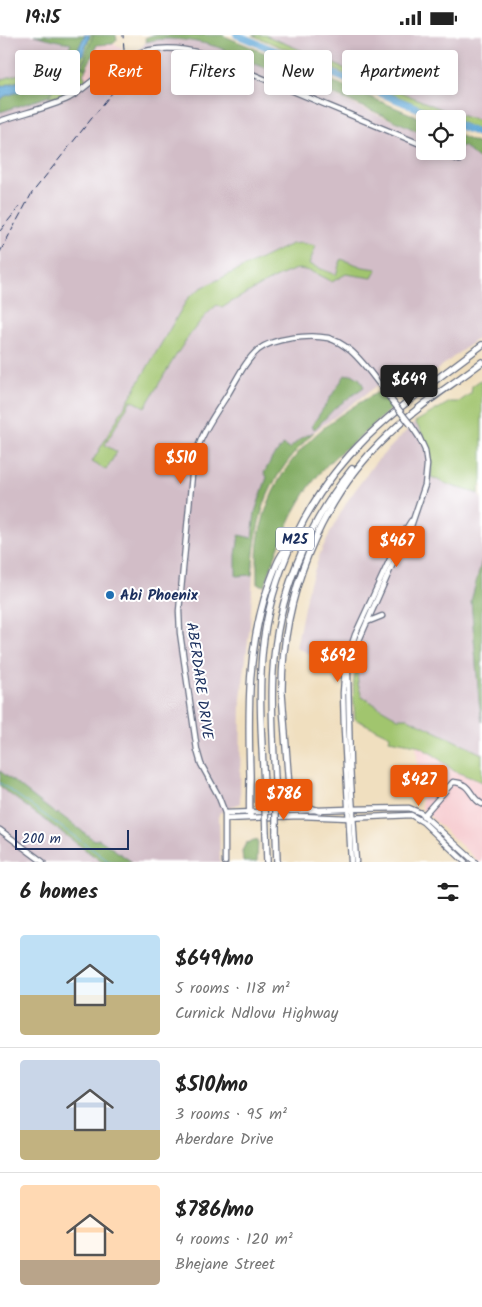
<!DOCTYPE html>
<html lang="en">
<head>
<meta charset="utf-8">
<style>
	body { margin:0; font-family:Kalam,sans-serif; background:#f6f6f6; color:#222; height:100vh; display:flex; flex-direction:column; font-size:19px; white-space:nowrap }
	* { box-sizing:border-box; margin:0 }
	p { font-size:16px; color:#767676 }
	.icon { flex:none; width:28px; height:28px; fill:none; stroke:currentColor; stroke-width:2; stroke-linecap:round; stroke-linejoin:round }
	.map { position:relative; height:827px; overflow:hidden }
	.drawer { display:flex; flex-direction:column; background:#fff; flex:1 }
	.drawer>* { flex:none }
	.guide { position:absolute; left:15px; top:15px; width:452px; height:45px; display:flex; gap:10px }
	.buttons { position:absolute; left:416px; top:75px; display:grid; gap:10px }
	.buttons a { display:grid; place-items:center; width:50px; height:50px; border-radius:5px; background:#fff; box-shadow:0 2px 8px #0003; font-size:25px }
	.scale { position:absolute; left:15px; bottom:12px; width:114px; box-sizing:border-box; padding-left:5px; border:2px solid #1b2f5e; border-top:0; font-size:14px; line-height:18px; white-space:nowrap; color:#1b2f5e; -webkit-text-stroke:4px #fff; paint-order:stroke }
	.price { position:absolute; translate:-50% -42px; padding:0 11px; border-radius:5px; background:#ea580c; color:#fff; font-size:16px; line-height:32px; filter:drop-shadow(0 1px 2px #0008) }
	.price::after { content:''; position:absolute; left:50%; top:30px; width:15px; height:11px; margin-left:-8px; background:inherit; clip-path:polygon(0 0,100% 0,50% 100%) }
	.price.current { background:#222; color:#fff }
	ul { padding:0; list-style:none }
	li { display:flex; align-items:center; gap:15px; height:125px; padding:0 20px }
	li+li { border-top:1px solid #e0e0e0 }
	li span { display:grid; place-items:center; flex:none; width:140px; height:100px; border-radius:5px; color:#555 }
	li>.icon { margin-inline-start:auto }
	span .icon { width:60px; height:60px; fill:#fffc; stroke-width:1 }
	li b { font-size:21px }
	h2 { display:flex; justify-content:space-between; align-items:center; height:60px; padding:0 20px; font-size:21px }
	.pill { padding:0 18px; border-radius:5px; background:#fff; box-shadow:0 2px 8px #0003; font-size:18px; line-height:45px }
	.pill.current { background:#ea580c; color:#fff }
	.status { display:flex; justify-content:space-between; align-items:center; height:35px; padding:0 25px; background:#fff; direction:ltr }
	.status svg { height:14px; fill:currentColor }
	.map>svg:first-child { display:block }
	.built { fill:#f7cfd3 }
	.industrial { fill:#d2bdc7 }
	.green { fill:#a1c56e; stroke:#5e7a66 }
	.forest { fill:#80aa61; stroke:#4e6c60 }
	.water { fill:#61a7d7; stroke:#3e6b9a }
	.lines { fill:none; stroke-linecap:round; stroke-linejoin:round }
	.stream { stroke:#61a7d7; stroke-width:1 }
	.river { stroke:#61a7d7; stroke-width:7 }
	.minor-casing { stroke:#666d80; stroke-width:7 }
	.major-casing { stroke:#666d80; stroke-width:8 }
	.minor { stroke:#fff; stroke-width:4.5 }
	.major { stroke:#fff; stroke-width:5.5 }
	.rail { stroke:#1b2f5e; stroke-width:1; stroke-dasharray:8 4; stroke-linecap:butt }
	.minor-bridge-casing { stroke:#666d80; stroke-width:7; stroke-linecap:butt }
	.major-bridge-casing { stroke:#666d80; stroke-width:8; stroke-linecap:butt }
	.minor-bridge { stroke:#fff; stroke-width:4.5 }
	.major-bridge { stroke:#fff; stroke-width:5.5 }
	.poi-dot { fill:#1f6fb2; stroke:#fff; stroke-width:2 }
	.labels { text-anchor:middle; stroke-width:4; stroke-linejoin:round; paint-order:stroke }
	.shield { fill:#fff; stroke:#5f6d8e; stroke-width:1 }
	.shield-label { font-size:14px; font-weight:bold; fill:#1b2f5e }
	.poi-label { font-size:15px; font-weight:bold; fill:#1b2f5e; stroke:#fff; text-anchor:start }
	.street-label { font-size:15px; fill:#1b2f5e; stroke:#fff }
</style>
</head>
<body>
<div class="status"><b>19:15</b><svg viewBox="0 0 49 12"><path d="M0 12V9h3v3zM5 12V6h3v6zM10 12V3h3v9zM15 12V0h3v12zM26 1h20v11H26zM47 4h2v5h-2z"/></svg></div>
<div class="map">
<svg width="482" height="827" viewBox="0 0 482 827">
	<rect width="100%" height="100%" fill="#fff"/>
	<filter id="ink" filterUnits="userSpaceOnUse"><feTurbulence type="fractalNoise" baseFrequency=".02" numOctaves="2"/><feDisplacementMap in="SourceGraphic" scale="10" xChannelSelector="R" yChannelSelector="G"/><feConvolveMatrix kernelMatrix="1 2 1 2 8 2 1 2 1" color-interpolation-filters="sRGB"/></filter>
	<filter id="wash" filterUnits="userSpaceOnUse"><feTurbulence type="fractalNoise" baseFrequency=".0096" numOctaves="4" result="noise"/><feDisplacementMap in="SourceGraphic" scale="20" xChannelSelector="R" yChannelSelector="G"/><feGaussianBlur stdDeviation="1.12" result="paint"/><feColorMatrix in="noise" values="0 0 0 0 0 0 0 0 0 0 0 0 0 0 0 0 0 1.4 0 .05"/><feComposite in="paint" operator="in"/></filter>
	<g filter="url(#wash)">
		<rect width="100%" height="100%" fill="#f0dfbf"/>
		<g class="built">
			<polygon points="113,9 121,12 122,21 86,44 82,39 91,26 97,10"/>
			<polygon points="416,710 434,720 454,736 482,747 482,827 479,827 422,774"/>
		</g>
		<g class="industrial">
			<polygon points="0,0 34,0 71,9 63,22 50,30 0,45"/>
			<polygon points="265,0 482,0 482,87 446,76"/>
			<polygon points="157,3 195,7 212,10 417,96 425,100 425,116 458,116 458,112 463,110 482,127 482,300 399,364 385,345 314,397 298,413 277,441 260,478 255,506 250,590 241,664 240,768 219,778 220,827 0,827 0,77 49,61 54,63 68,58 86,44 122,21 140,14 146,7"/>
			<polygon points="415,387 421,397 428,413 431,424 431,442 449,450 479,459 482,465 482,525 474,551 476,621 479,666 482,687 482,719 408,683 398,683 361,662 358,649 357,631 339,631 296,613 307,557 321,516 334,490 348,465 374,429"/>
		</g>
		<g class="green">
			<polygon points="90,0 93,0 89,16 81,29 82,32 86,35 83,39 86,44 68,58 54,63 49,61 55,49 52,45 74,31 85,16"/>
			<polygon points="252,0 265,0 446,76 482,87 482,97 458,86 458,84 451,84"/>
			<polygon points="53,28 59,33 0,52 0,45"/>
			<path d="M302 208 316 211 309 229 336 240 341 224 363 232 377 234 372 243 346 239 332 247C322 242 311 235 299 234 288 234 234 265 222 273L217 270C189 292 164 342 145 372L131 365 105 410 117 417 106 435 92 427 188 263 201 253 281 214 292 209Z"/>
			<path d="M482 344V446L479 453V459L449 450 431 442C433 421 427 404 415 387L450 367H459L471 358 472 351Z"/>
			<path d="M357 631 358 649 362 662 398 683H408L482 719V747L454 736 434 720 416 710 389 705 390 701 355 684C354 667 351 648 357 631Z"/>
		</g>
		<g class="forest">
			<polygon points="34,0 85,0 73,25 59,33 53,28 63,22 71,9"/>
			<polygon points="93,0 116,0 117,5 113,9 97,10 86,34 82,32"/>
			<path d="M153 0H222L425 85V100C373 74 317 53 263 32 246 26 227 14 210 10 190 5 165 1 146 7L145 3Z"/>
			<polygon points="52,45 55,49 49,61 0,77 0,64 5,61"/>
			<polygon points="458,100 482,110 482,127 463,111 458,112"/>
			<polygon points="352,339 360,344 364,352 335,373 315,394 311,392 345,340"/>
			<path d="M380 356 393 372C380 383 368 395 355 406 349 412 340 416 334 423 298 457 280 504 265 551L257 549C257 530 256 510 261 492 277 425 322 387 380 356Z"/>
			<path d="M314 397C267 444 257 474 252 540L236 541V520L239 500 252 503 255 477 267 442 264 438 272 423 283 410 289 414 301 403Z"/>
			<polygon points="482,525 482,687 479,666 471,566"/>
			<polygon points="0,736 57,780 58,778 94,805 99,804 132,827 102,827 0,752"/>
			<polygon points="258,805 257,827 243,827 242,816 246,808"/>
		</g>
		<path class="water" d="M85 0H90C87 6 86 13 83 19 67 46 33 52 5 61L0 64V52L54 36 73 25Z"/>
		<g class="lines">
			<polyline class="stream" points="0,748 110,827"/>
			<g class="river">
				<polyline points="237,0 444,84"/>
				<polyline points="458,90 482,100"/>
			</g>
		</g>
	</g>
	<g filter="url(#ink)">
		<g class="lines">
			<g class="minor-casing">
				<g id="minor">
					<path d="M0 86C23 78 48 73 69 63 80 57 90 47 100 40 134 14 163 7 204 19L425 111"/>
					<polyline points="438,116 459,125"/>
					<polyline points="367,587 382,581"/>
					<polyline points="225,778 348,774 409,773 421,778 475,827"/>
					<path d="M423 781 453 747C472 748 469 762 482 769"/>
					<polyline points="226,784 300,781 348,783 411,780 423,787 465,827"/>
					<polyline points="0,795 43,827"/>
					<path d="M225 827V778L218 760 201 729 197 715 180 598 179 576 193 430C198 403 213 382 228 359 237 344 245 326 258 315 273 303 309 299 328 303 336 305 345 311 351 316 367 330 379 350 392 366"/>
					<polyline points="351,827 344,695 343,658 345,630 355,600 398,507 411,486"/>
					<polyline points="356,827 350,731 348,638 352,621 390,535 410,494 425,450 427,430 425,415 419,402 411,390"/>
				</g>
			</g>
			<g class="major-casing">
				<g id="major">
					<path d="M265 772C263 722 258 670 262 620 269 539 308 459 367 402 402 368 443 340 482 310"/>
					<path d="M276 772C275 727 270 680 273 636 277 563 306 491 352 434"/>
					<path d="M319 776C309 771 297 774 290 765L282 659C281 563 319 465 389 399 417 371 451 351 482 327"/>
					<polyline points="285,781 287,762"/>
					<path d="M250 782C249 769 250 754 250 740 248 675 247 607 271 544 276 531 280 518 291 509"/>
					<polyline points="276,797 277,827"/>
					<polyline points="266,798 267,827"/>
				</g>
			</g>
			<use href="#minor" class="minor"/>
			<use href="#major" class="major"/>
			<g class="rail">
				<polyline points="0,196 20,171"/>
				<polyline points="0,217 32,158 112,58 122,34 124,15 123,0"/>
			</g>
			<g class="minor-bridge-casing">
				<polyline id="minor-bridge" points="392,366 411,390"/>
			</g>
			<g class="major-bridge-casing">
				<g id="major-bridge">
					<polyline points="265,772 266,798"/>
					<polyline points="276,772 276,797"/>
				</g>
			</g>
			<use href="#minor-bridge" class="minor-bridge"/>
			<use href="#major-bridge" class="major-bridge"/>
		</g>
	</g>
	<circle class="poi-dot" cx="110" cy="560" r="5"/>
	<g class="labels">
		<rect class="shield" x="276" y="492.5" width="38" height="23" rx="4"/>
		<g class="shield-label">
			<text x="295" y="509">M25</text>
		</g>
		<g class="poi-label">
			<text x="120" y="565">Abi Phoenix</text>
		</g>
		<g class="street-label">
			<text transform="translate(200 646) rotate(82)" y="5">ABERDARE DRIVE</text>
		</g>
	</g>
</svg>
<div class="buttons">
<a><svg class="icon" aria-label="locate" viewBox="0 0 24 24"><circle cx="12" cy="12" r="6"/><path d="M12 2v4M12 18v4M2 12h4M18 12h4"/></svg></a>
</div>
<div class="scale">200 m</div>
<b class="price current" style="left:409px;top:372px">$649</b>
<b class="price" style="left:181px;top:450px">$510</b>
<b class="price" style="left:397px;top:533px">$467</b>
<b class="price" style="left:338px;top:648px">$692</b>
<b class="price" style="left:419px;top:772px">$427</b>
<b class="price" style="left:284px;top:786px">$786</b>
<div class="guide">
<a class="pill">Buy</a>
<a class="pill current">Rent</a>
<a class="pill">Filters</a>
<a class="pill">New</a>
<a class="pill">Apartment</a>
</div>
</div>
<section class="drawer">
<h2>6 homes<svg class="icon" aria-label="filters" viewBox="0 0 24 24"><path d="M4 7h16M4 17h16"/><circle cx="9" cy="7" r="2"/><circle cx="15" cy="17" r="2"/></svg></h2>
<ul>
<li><span style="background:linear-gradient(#bfe0f5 60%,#c2b280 0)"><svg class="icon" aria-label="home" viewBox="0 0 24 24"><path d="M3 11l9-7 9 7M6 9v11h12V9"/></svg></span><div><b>$649/mo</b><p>5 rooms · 118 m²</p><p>Curnick Ndlovu Highway</p></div></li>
<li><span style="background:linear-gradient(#c9d6e8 70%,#c2b280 0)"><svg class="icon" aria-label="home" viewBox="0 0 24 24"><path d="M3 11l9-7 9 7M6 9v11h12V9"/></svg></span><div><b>$510/mo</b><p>3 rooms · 95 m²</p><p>Aberdare Drive</p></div></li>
<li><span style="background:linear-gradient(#ffd9b3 75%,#b9a48a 0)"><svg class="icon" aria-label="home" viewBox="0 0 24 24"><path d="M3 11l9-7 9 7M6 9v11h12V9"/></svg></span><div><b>$786/mo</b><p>4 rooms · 120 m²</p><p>Bhejane Street</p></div></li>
</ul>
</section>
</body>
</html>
